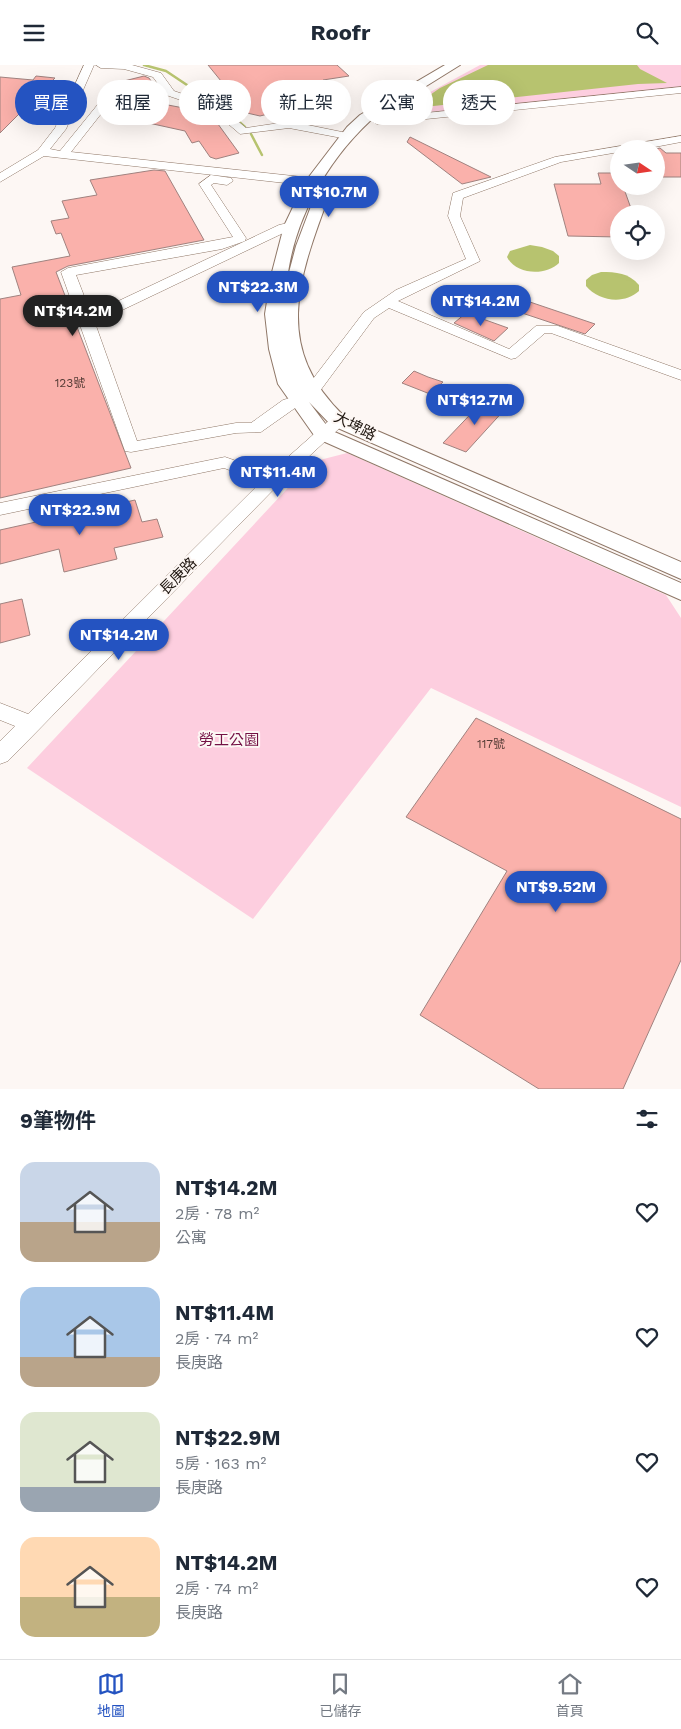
<!DOCTYPE html>
<html lang="zh-TW">
<head>
<meta charset="utf-8">
<style>
	body { margin:0; font-family:"Work Sans","Noto Sans TC",sans-serif; background:#f2f2f3; color:#1f2937; height:100vh; display:flex; flex-direction:column; font-size:19px; white-space:nowrap }
	* { box-sizing:border-box; margin:0 }
	p { font-size:16px; color:#747a83 }
	.icon { flex:none; width:28px; height:28px; fill:none; stroke:currentColor; stroke-width:2; stroke-linecap:round; stroke-linejoin:round }
	.map { position:relative; height:1024px; overflow:hidden }
	.panel { display:flex; flex-direction:column; background:#fff; flex:1 }
	.panel>* { flex:none }
	.guide { position:absolute; left:15px; top:15px; width:651px; height:45px; display:flex; gap:10px }
	.needle { width:32px; rotate:103deg }
	.controls { position:absolute; left:610px; top:75px; display:grid; gap:10px }
	.controls a { display:grid; place-items:center; width:55px; height:55px; border-radius:50%; background:#fff; box-shadow:0 5px 20px #0002; font-size:25px }
	.price { position:absolute; translate:-50% -42px; padding:0 11px; border-radius:18px; background:#2453c1; color:#fff; font-size:16px; line-height:32px; filter:drop-shadow(0 1px 2px #0008) }
	.price::after { content:''; position:absolute; left:50%; top:30px; width:15px; height:11px; margin-left:-8px; background:inherit; clip-path:polygon(0 0,100% 0,50% 100%) }
	.price.current { background:#222; color:#fff }
	ul { padding:0; list-style:none }
	li { display:flex; align-items:center; gap:15px; height:125px; padding:0 20px }
	li span { display:grid; place-items:center; flex:none; width:140px; height:100px; border-radius:15px; color:#555 }
	li>.icon { margin-inline-start:auto }
	span .icon { width:60px; height:60px; fill:#fffc; stroke-width:1 }
	li b { font-size:21px }
	h2 { display:flex; justify-content:space-between; align-items:center; height:60px; padding:0 20px; font-size:21px }
	.chip { padding:0 18px; border-radius:22px; background:#fff; box-shadow:0 5px 20px #0002; font-size:18px; line-height:45px }
	.chip.current { background:#2453c1; color:#fff }
	header { display:flex; justify-content:space-between; align-items:center; height:65px; padding:0 20px; background:#fff; font-size:22px; font-weight:700 }
	.tab-bar { display:flex; justify-content:space-around; align-items:center; height:70px; border-top:1px solid #e0e1e3; background:#fff; font-size:14px; color:#747a83 }
	.tab-bar a { display:grid; justify-items:center; gap:2px }
	.tab-bar .current { color:#2453c1 }
	.map>svg:first-child { display:block }
	.green { fill:#fdcedf }
	.water { fill:#b7c36f }
	.lines { fill:none; stroke-linecap:round; stroke-linejoin:round }
	.stream { stroke:#b7c36f; stroke-width:2.5 }
	.building { fill:#fab1ab; stroke:#a0827f }
	.minor-casing { stroke:#8f7767; stroke-width:1 }
	.major-casing { stroke:#8f7767; stroke-width:2 }
	.minor { fill:#fff; fill-rule:evenodd }
	.major { fill:#fff; fill-rule:evenodd }
	.labels { text-anchor:middle; stroke-width:4; stroke-linejoin:round; paint-order:stroke }
	.number-label { font-size:12px; fill:#543b35 }
	.street-label { font-size:15px; fill:#1d140e; stroke:#fdf7f4 }
	.park-label { font-size:15px; fill:#741245; stroke:#fdf7f4 }
</style>
</head>
<body>
<header><svg class="icon" aria-label="menu" viewBox="0 0 24 24"><path d="M4 6h16M4 12h16M4 18h16"/></svg>Roofr<svg class="icon" aria-label="search" viewBox="0 0 24 24"><circle cx="10" cy="10" r="6"/><path d="M15 15l6 6"/></svg></header>
<div class="map">
<svg width="681" height="1024" viewBox="0 0 681 1024">
	<rect width="100%" height="100%" fill="#fdf7f4"/>
	<g class="green">
		<polygon points="480,0 681,0 681,23 470,45 399,48 399,44"/>
		<polygon points="347,388 666,530 681,553 681,742 431,623 253,854 27,703 312,397"/>
	</g>
	<g class="water">
		<polygon points="488,0 637,0 640,4 667,18 638,19 415,43 414,41 440,23"/>
		<path d="M530 180 542 182 553 186 559 191V198C546 211 516 210 507 192L510 186Z"/>
		<path d="M601 207C616 207 629 208 639 220V226C624 240 598 236 586 221V215L592 210Z"/>
	</g>
	<g class="lines">
		<g class="stream">
			<polyline points="144,0 166,6 223,44"/>
			<polyline points="237,55 245,62"/>
			<polyline points="251,69 262,90"/>
		</g>
	</g>
	<g class="building">
		<polygon points="208,0 337,0 349,11 323,15 336,28 281,39 280,46 260,51 247,48"/>
		<polygon points="36,11 55,13 0,68 0,12 33,15"/>
		<polygon points="144,11 149,13 168,40 210,48 239,88 216,94 210,92 199,76 192,78 185,66 144,57 126,30 133,29 124,16"/>
		<polygon points="410,72 491,112 462,119 407,77"/>
		<polygon points="660,83 666,88 681,88 681,112 656,112 656,84"/>
		<polygon points="154,105 165,106 204,175 68,201 56,207 131,403 0,433 0,234 21,230 12,202 70,191 61,168 56,169 51,156 69,153 62,136 97,130 90,115"/>
		<polygon points="598,108 619,108 619,121 623,121 633,149 619,149 619,172 568,171 554,119 601,119"/>
		<polygon points="527,236 595,259 585,269 516,246"/>
		<polygon points="466,248 508,263 494,276 454,258"/>
		<polygon points="414,306 428,312 443,317 430,329 402,318"/>
		<polygon points="484,335 506,343 466,387 443,378"/>
		<polygon points="135,435 142,457 157,454 163,472 114,483 117,494 64,507 59,484 0,499 0,465"/>
		<polygon points="22,534 30,570 0,578 0,539"/>
		<polygon points="476,653 681,754 681,895 623,1024 539,1024 420,950 507,806 406,752"/>
	</g>
	<g class="lines">
		<g class="minor-casing">
			<g id="minor">
				<polygon points="84,0 94,0 66,64 50,84 60,86 103,33 107,32 112,35 71,87 312,113 318,117 312,121 44,91 0,117 0,108 38,85 55,63"/>
				<polygon points="96,0 132,0 161,8 174,26 221,42 246,63 286,57 290,54 282,43 287,40 291,41 301,54 298,58 347,68 353,71 347,74 289,63 240,69 213,46 166,30 153,12 124,4 101,3"/>
				<polygon points="681,22 681,28 377,59 372,56 377,53"/>
				<polygon points="681,71 681,77 644,84 619,84 619,87 561,97 463,133 460,151 480,196 398,236 509,284 536,261 558,261 681,305 681,315 551,268 545,268 516,293 511,294 389,243 374,253 317,330 311,332 303,327 364,247 396,225 466,194 448,151 453,128 555,92"/>
				<polygon points="211,110 231,113 233,116 227,120 214,118 211,120 246,173 245,176 222,184 76,210 91,249 279,160 292,157 298,161 95,258 137,376 236,358 251,358 283,335 297,331 305,336 261,367 236,368 131,387 125,386 61,207 68,203 233,172 199,119"/>
				<polygon points="338,351 346,356 344,359 279,419 8,696 0,699 0,676 15,661 0,655 0,638 28,649 261,417 224,403 0,450 0,438 225,392 270,408 332,353"/>
			</g>
		</g>
		<g class="major-casing">
			<path id="major" d="M445 0H460L370 56C326 97 294 155 287 215L296 181 316 128 323 124 328 125 330 128C299 212 271 282 345 352L681 497V514L331 360 309 337 330 365 681 518V535L316 373 278 319 269 284 265 249 271 211 284 161 305 117 347 62 360 50Z"/>
		</g>
		<use href="#minor" class="minor"/>
		<use href="#major" class="major"/>
	</g>
	<g class="labels">
		<g class="number-label">
			<text x="70" y="322">123號</text>
			<text x="491" y="683">117號</text>
		</g>
		<g class="street-label">
			<text transform="translate(355 361) rotate(27)" y="5">大埤路</text>
			<text transform="translate(178 511) rotate(-45)" y="5">長庚路</text>
		</g>
		<g class="park-label">
			<text x="229" y="680">勞工公園</text>
		</g>
	</g>
</svg>
<div class="controls">
<a><svg class="needle" viewBox="-14 -14 28 28"><path d="M0-13l5 13h-10z" fill="#e53935"/><path d="M0 13l5-13h-10z" fill="#747a83"/></svg></a>
<a><svg class="icon" aria-label="locate" viewBox="0 0 24 24"><circle cx="12" cy="12" r="6"/><path d="M12 2v4M12 18v4M2 12h4M18 12h4"/></svg></a>
</div>
<b class="price" style="left:329px;top:153px">NT$10.7M</b>
<b class="price" style="left:258px;top:248px">NT$22.3M</b>
<b class="price" style="left:481px;top:262px">NT$14.2M</b>
<b class="price current" style="left:73px;top:272px">NT$14.2M</b>
<b class="price" style="left:475px;top:361px">NT$12.7M</b>
<b class="price" style="left:278px;top:433px">NT$11.4M</b>
<b class="price" style="left:80px;top:471px">NT$22.9M</b>
<b class="price" style="left:119px;top:596px">NT$14.2M</b>
<b class="price" style="left:556px;top:848px">NT$9.52M</b>
<div class="guide">
<a class="chip current">買屋</a>
<a class="chip">租屋</a>
<a class="chip">篩選</a>
<a class="chip">新上架</a>
<a class="chip">公寓</a>
<a class="chip">透天</a>
</div>
</div>
<section class="panel">
<h2>9筆物件<svg class="icon" aria-label="filters" viewBox="0 0 24 24"><path d="M4 7h16M4 17h16"/><circle cx="9" cy="7" r="2"/><circle cx="15" cy="17" r="2"/></svg></h2>
<ul>
<li><span style="background:linear-gradient(#c9d6e8 60%,#b9a48a 0)"><svg class="icon" aria-label="home" viewBox="0 0 24 24"><path d="M3 11l9-7 9 7M6 9v11h12V9"/></svg></span><div><b>NT$14.2M</b><p>2房 · 78 m²</p><p>公寓</p></div><svg class="icon" aria-label="heart" viewBox="0 0 24 24"><path d="M12 20l-8-8c-3-5 5-10 8-4 3-6 11-1 8 4z"/></svg></li>
<li><span style="background:linear-gradient(#a9c7e8 70%,#b9a48a 0)"><svg class="icon" aria-label="home" viewBox="0 0 24 24"><path d="M3 11l9-7 9 7M6 9v11h12V9"/></svg></span><div><b>NT$11.4M</b><p>2房 · 74 m²</p><p>長庚路</p></div><svg class="icon" aria-label="heart" viewBox="0 0 24 24"><path d="M12 20l-8-8c-3-5 5-10 8-4 3-6 11-1 8 4z"/></svg></li>
<li><span style="background:linear-gradient(#dfe7d0 75%,#9aa5b1 0)"><svg class="icon" aria-label="home" viewBox="0 0 24 24"><path d="M3 11l9-7 9 7M6 9v11h12V9"/></svg></span><div><b>NT$22.9M</b><p>5房 · 163 m²</p><p>長庚路</p></div><svg class="icon" aria-label="heart" viewBox="0 0 24 24"><path d="M12 20l-8-8c-3-5 5-10 8-4 3-6 11-1 8 4z"/></svg></li>
<li><span style="background:linear-gradient(#ffd9b3 60%,#c2b280 0)"><svg class="icon" aria-label="home" viewBox="0 0 24 24"><path d="M3 11l9-7 9 7M6 9v11h12V9"/></svg></span><div><b>NT$14.2M</b><p>2房 · 74 m²</p><p>長庚路</p></div><svg class="icon" aria-label="heart" viewBox="0 0 24 24"><path d="M12 20l-8-8c-3-5 5-10 8-4 3-6 11-1 8 4z"/></svg></li>
</ul>
</section>
<nav class="tab-bar">
<a class="current"><svg class="icon" aria-label="map" viewBox="0 0 24 24"><path d="M3 6l6-2 6 2 6-2v14l-6 2-6-2-6 2zM9 4v14M15 6v14"/></svg>地圖</a>
<a><svg class="icon" aria-label="saved" viewBox="0 0 24 24"><path d="M7 4h10v16l-5-4-5 4z"/></svg>已儲存</a>
<a><svg class="icon" aria-label="home" viewBox="0 0 24 24"><path d="M3 11l9-7 9 7M6 9v11h12V9"/></svg>首頁</a>
</nav>
</body>
</html>
